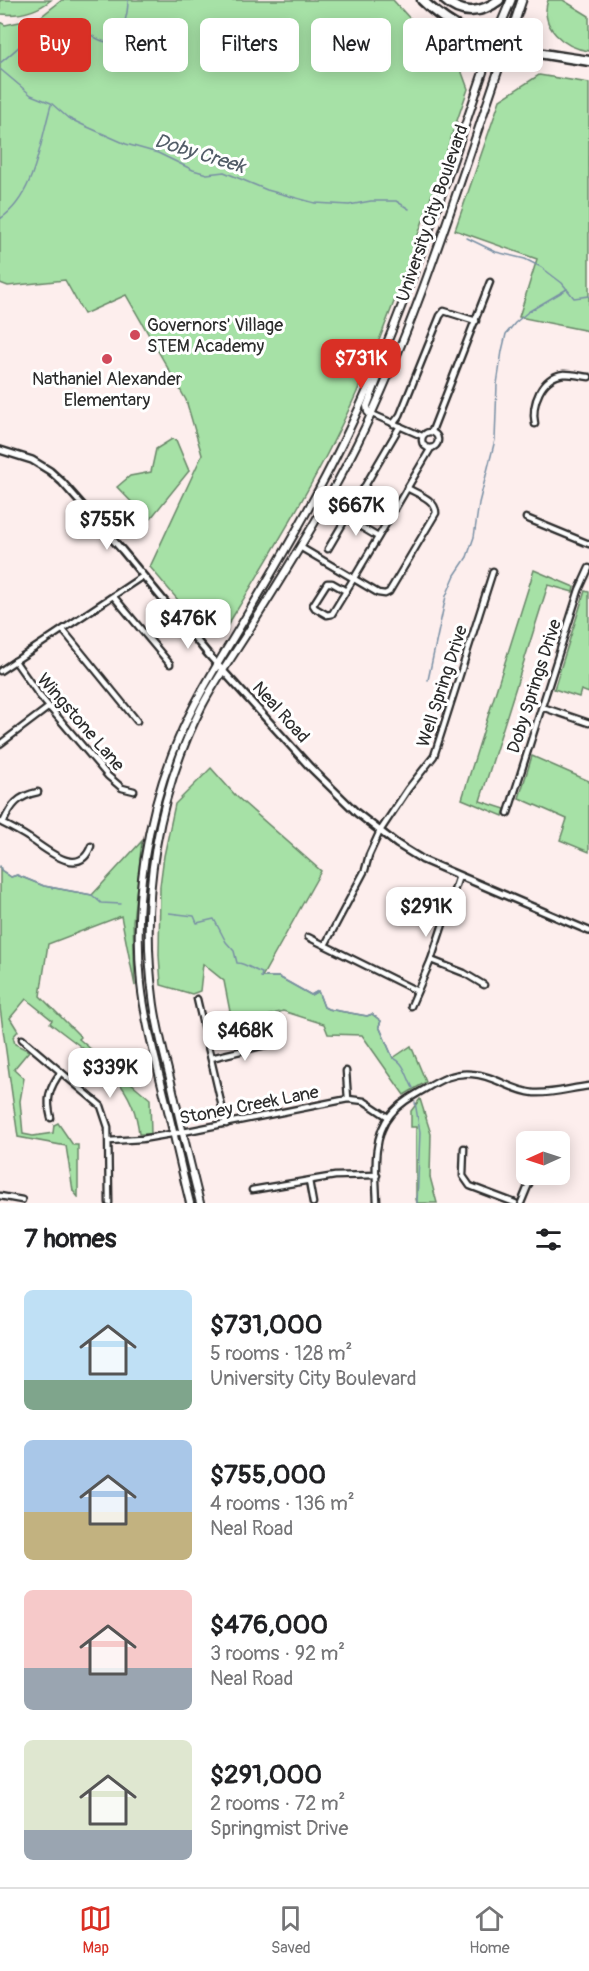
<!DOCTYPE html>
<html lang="en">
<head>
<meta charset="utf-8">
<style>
	body { margin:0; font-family:Pangolin,sans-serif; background:#f2f2f2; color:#202124; height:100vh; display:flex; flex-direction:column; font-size:22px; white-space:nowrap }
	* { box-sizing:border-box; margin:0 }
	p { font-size:20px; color:#757577 }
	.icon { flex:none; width:33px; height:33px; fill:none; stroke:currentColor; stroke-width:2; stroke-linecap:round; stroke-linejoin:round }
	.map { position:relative; height:1203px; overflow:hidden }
	.details { display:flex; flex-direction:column; background:#fff; flex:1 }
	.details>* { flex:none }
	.hud { position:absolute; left:18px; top:18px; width:554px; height:54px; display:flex; gap:12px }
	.needle { width:39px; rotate:267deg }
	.tools { position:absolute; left:516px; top:1131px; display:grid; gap:12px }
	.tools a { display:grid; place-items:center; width:54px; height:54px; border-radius:9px; background:#fff; box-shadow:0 3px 15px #0003; font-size:30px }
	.price { position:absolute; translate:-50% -51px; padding:0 14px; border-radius:12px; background:#fff; color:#222; font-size:20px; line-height:39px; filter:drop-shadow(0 2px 3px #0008) }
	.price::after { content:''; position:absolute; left:50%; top:36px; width:18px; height:14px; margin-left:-9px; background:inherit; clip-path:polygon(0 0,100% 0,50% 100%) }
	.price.current { background:#d93025; color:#fff }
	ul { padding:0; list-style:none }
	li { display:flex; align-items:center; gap:18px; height:150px; padding:0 24px }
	li span { display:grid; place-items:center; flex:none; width:168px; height:120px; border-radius:9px; color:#555 }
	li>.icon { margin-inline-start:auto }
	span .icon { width:72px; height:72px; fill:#fffc; stroke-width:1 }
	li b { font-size:26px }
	h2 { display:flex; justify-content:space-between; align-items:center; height:72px; padding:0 24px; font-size:26px }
	.tag { padding:0 21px; border-radius:9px; background:#fff; box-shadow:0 3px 15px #0003; font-size:21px; line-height:54px }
	.tag.current { background:#d93025; color:#fff }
	.tabs { display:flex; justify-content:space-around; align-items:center; height:84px; border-top:2px solid #e0e0e0; background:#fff; font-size:16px; color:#757577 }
	.tabs a { display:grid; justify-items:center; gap:3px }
	.tabs .current { color:#d93025 }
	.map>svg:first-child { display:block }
	.green { fill:#a6e1a6; stroke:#688668; stroke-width:1.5 }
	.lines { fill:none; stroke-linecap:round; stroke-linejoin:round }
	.stream { stroke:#788fa4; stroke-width:1.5 }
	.minor-casing { stroke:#2b2b2b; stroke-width:9 }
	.tertiary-casing { stroke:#2b2b2b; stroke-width:10 }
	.secondary-casing { stroke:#2b2b2b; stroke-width:10 }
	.primary-casing { stroke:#2b2b2b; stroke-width:11 }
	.motorway-casing { stroke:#2b2b2b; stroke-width:13 }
	.minor { stroke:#fff; stroke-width:4.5 }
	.tertiary { stroke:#fff; stroke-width:5 }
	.secondary { stroke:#fff; stroke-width:6 }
	.primary { stroke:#fff; stroke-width:7 }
	.motorway { stroke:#fff; stroke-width:8 }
	.poi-dot { fill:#d1495b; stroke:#fff; stroke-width:2 }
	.labels { text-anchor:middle; stroke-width:6; stroke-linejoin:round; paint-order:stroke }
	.street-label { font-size:18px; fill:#2b2b2b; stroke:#fff }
	.poi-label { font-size:18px; fill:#2b2b2b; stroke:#fff; text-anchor:start }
	.water-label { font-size:20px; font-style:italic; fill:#525d68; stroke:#fff }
</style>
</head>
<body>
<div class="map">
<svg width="589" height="1203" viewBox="0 0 589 1203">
	<rect width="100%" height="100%" fill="#fdeeed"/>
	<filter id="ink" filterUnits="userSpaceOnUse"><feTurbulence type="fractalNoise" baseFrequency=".0167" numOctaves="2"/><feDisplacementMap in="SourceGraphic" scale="12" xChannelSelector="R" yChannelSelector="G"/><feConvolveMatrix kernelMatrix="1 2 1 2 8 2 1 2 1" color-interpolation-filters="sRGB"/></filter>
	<g filter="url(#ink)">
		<g class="green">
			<path d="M0 0H51C36 12 19 16 0 14Z"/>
			<path d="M62 0H393L422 32 456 56 468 89C433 188 403 289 360 385 323 470 274 549 226 628L205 632 150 567 202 455 186 400 126 295 84 314 65 280 8 286 0 283V22L5 25 39 18Z"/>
			<path d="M548 0H563L589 16V51C564 48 539 27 548 0Z"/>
			<polygon points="539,75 589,83 589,331 519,317 537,259 455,230 500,100"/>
			<polygon points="172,439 176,440 189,471 151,518 147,518 117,487 130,476 151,472 156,449"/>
			<polygon points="534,570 574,587 573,592 548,585 480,801 505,809 503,816 462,799"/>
			<polygon points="585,591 589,592 589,693 581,690 579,697 554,689"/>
			<polygon points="532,756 589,781 589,852 560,840 567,819 519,798"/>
			<polygon points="211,768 236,796 321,871 262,977 279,977 311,995 318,991 324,1007 328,1009 367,1016 372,1014 381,1021 379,1026 393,1058 411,1046 426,1082 404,1095 362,1035 328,1034 324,1024 283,1011 233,1027 224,981 203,964 200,991 192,994 161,985 159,955 160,886 164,856 175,804"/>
			<path d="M142 841 133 921 135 986 121 916 48 944 40 996 81 1037 79 1039 150 1099 151 1134H139C134 1078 91 1056 50 1023L52 1020 26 999 10 1018 18 1031 13 1037 15 1044 29 1051 14 1069 24 1078 20 1101 23 1134 33 1136 53 1133 54 1125 58 1123 73 1145H78V1197L73 1191 66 1146 18 1137 0 1008V866L1 870 11 877 17 875 44 886 92 895Z"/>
			<polygon points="420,1099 431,1134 430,1177 437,1203 417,1203 416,1199 416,1127 411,1127 411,1111"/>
		</g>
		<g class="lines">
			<g class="stream">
				<path d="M0 63C16 51 29 34 49 30 58 28 73 28 82 30 90 33 98 42 107 42 123 42 128 12 128 0"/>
				<polyline points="0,69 31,95 51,103 68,118 83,125 126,144 158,153 193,170 207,174 224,172 267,190 315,203 349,205 371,201 396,201 409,209"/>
				<path d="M0 219C35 196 40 142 51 105"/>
				<polyline points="467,238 496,252 525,259 541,267 562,283 574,298 589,296"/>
				<polyline points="428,680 446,596 455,575 467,557 474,537 479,503 495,440 497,384 502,351 506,334 515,323 528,312 567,289"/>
				<polyline points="0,866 1,870 11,877 17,875 44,886 92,895 101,903 121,904"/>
				<path d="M169 913 194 916 197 923 214 919 226 942 234 951 237 963C245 963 253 970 262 973L261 977H279L311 995 318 991 324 1007 328 1009 367 1016 372 1014 381 1021 379 1026 393 1058C405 1062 407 1078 413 1088"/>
				<polyline points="415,1102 420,1132 417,1203"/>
			</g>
			<g class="minor-casing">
				<g id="minor">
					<polyline points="372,414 422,436"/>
					<polyline points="393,424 400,415 440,316 444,311 476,321"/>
					<path d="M535 424C531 404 541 377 564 374 572 374 581 376 589 377"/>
					<polyline points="432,431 490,282"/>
					<circle cx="430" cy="440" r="8"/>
					<polyline points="346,518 378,537"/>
					<polyline points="526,518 589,544"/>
					<path d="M300 547 378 593 385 594 389 592 436 513C436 500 418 494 407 488"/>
					<polyline points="328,549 400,426"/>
					<polyline points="346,591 332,583 327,583 313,605 315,608 327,615 332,614 354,578 431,448"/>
					<polyline points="114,597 170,664"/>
					<polyline points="63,630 137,721"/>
					<polyline points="15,661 39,695 108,776 122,788 134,791"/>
					<polyline points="0,671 143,576"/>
					<polyline points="542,707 589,723"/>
					<polyline points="0,744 49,707"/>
					<polyline points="508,813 579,590 589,568"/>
					<path d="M0 822C10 827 20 832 29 838 45 848 79 880 91 846"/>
					<path d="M3 823C11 805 18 796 38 792"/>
					<polyline points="308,937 417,991"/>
					<polyline points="325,945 365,870 369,855 380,831 408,789 434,756 493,571"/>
					<polyline points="431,960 464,973 484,985"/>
					<polyline points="197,999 226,1124"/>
					<polyline points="411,1006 431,960 459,876"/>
					<polyline points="22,1039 101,1106 108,1127 109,1203"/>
					<polyline points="211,1058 274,1043"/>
					<polyline points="346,1071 348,1099"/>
					<path d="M51 1118C46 1099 49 1088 61 1072"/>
					<polyline points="109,1141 142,1139 183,1132 348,1099 364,1101 388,1117"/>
					<polyline points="464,1148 463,1176 470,1186 515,1203"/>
					<polyline points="309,1181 313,1203"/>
					<polyline points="252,1190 335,1176 377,1175"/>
					<polyline points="0,1196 22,1200"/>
					<path d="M377 1203C376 1175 371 1137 391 1114 400 1103 413 1096 425 1089 440 1080 454 1072 472 1074 494 1075 512 1091 534 1093 553 1094 571 1088 589 1086"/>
					<polyline points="521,1203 533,1174"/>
				</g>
			</g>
			<g class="tertiary-casing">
				<polyline id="tertiary" points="0,450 32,460 50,471 62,482 122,550 208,654 309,766 357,813 397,844 423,860 589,931"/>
			</g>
			<g class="secondary-casing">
				<g id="secondary">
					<polyline points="372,414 368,412 367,406 385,360 384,356"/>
					<path d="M190 1203C181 1167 173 1130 164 1094 155 1057 145 1021 141 984 133 902 146 816 178 740 196 697 221 659 244 620 279 561 314 502 344 440 406 313 447 176 493 43"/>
					<path d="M200 1203C190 1163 180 1122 171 1082 164 1054 156 1025 153 997 140 898 157 795 202 706 216 679 235 653 251 627 288 567 326 507 357 444 419 318 460 180 506 48"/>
				</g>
			</g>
			<g class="primary-casing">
				<g id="primary">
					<polyline points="493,43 511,0"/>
					<polyline points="506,48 522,0"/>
				</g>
			</g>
			<g class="motorway-casing">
				<g id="motorway">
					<path d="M422 0C471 48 526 51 589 61"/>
					<path d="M445 0C462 16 482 13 499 0"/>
				</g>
			</g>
			<use href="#minor" class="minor"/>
			<use href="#tertiary" class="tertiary"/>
			<use href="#secondary" class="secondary"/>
			<use href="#primary" class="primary"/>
			<use href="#motorway" class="motorway"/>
		</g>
	</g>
	<g class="poi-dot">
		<circle cx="135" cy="335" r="6"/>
		<circle cx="107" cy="359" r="6"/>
	</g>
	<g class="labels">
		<g class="street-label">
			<text transform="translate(432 213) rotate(-71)" y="6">University City Boulevard</text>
			<text transform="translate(442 686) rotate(-72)" y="6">Well Spring Drive</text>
			<text transform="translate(534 686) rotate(-72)" y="6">Doby Springs Drive</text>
			<text transform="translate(281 712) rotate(48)" y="6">Neal Road</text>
			<text transform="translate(81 722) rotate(49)" y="6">Wingstone Lane</text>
			<text transform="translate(249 1105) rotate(-11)" y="6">Stoney Creek Lane</text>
		</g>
		<g class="poi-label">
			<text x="147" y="331">Governors' Village<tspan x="147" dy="21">STEM Academy</tspan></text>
			<text x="107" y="385" text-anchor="middle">Nathaniel Alexander<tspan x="107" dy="21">Elementary</tspan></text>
		</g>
		<g class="water-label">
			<text transform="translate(200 153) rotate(17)" y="7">Doby Creek</text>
		</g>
	</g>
</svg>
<div class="tools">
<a><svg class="needle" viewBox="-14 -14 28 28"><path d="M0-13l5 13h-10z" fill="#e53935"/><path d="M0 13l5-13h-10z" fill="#757577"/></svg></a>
</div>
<b class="price current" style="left:361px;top:390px">$731K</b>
<b class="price" style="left:356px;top:537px">$667K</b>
<b class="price" style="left:107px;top:551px">$755K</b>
<b class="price" style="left:188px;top:650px">$476K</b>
<b class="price" style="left:426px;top:938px">$291K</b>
<b class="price" style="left:245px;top:1062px">$468K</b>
<b class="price" style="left:110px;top:1099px">$339K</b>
<div class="hud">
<a class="tag current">Buy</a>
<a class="tag">Rent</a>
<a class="tag">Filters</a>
<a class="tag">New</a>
<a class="tag">Apartment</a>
</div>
</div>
<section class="details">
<h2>7 homes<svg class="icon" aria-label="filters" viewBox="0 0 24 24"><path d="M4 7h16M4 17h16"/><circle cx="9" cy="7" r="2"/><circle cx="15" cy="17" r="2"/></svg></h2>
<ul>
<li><span style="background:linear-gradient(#bfe0f5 75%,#7fa58c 0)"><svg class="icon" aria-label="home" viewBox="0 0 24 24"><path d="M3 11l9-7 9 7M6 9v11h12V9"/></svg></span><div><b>$731,000</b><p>5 rooms · 128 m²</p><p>University City Boulevard</p></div></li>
<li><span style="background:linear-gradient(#a9c7e8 60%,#c2b280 0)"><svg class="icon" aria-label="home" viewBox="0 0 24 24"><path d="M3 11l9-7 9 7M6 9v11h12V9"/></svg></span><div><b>$755,000</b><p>4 rooms · 136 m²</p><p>Neal Road</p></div></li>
<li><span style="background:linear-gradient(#f6c9c9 65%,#9aa5b1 0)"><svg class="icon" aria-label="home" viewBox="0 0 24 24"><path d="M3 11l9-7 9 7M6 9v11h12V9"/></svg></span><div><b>$476,000</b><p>3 rooms · 92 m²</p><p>Neal Road</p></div></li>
<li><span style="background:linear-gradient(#dfe7d0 75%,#9aa5b1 0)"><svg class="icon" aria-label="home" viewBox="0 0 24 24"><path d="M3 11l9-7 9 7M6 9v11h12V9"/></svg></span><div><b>$291,000</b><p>2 rooms · 72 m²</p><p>Springmist Drive</p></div></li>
</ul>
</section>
<nav class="tabs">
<a class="current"><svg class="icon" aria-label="map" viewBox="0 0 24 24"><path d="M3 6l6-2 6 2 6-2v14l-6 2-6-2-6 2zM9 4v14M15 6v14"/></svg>Map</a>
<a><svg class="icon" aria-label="saved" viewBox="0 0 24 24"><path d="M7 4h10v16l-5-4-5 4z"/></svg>Saved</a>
<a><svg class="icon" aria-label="home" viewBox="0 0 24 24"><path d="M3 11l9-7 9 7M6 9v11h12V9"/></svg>Home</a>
</nav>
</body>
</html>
